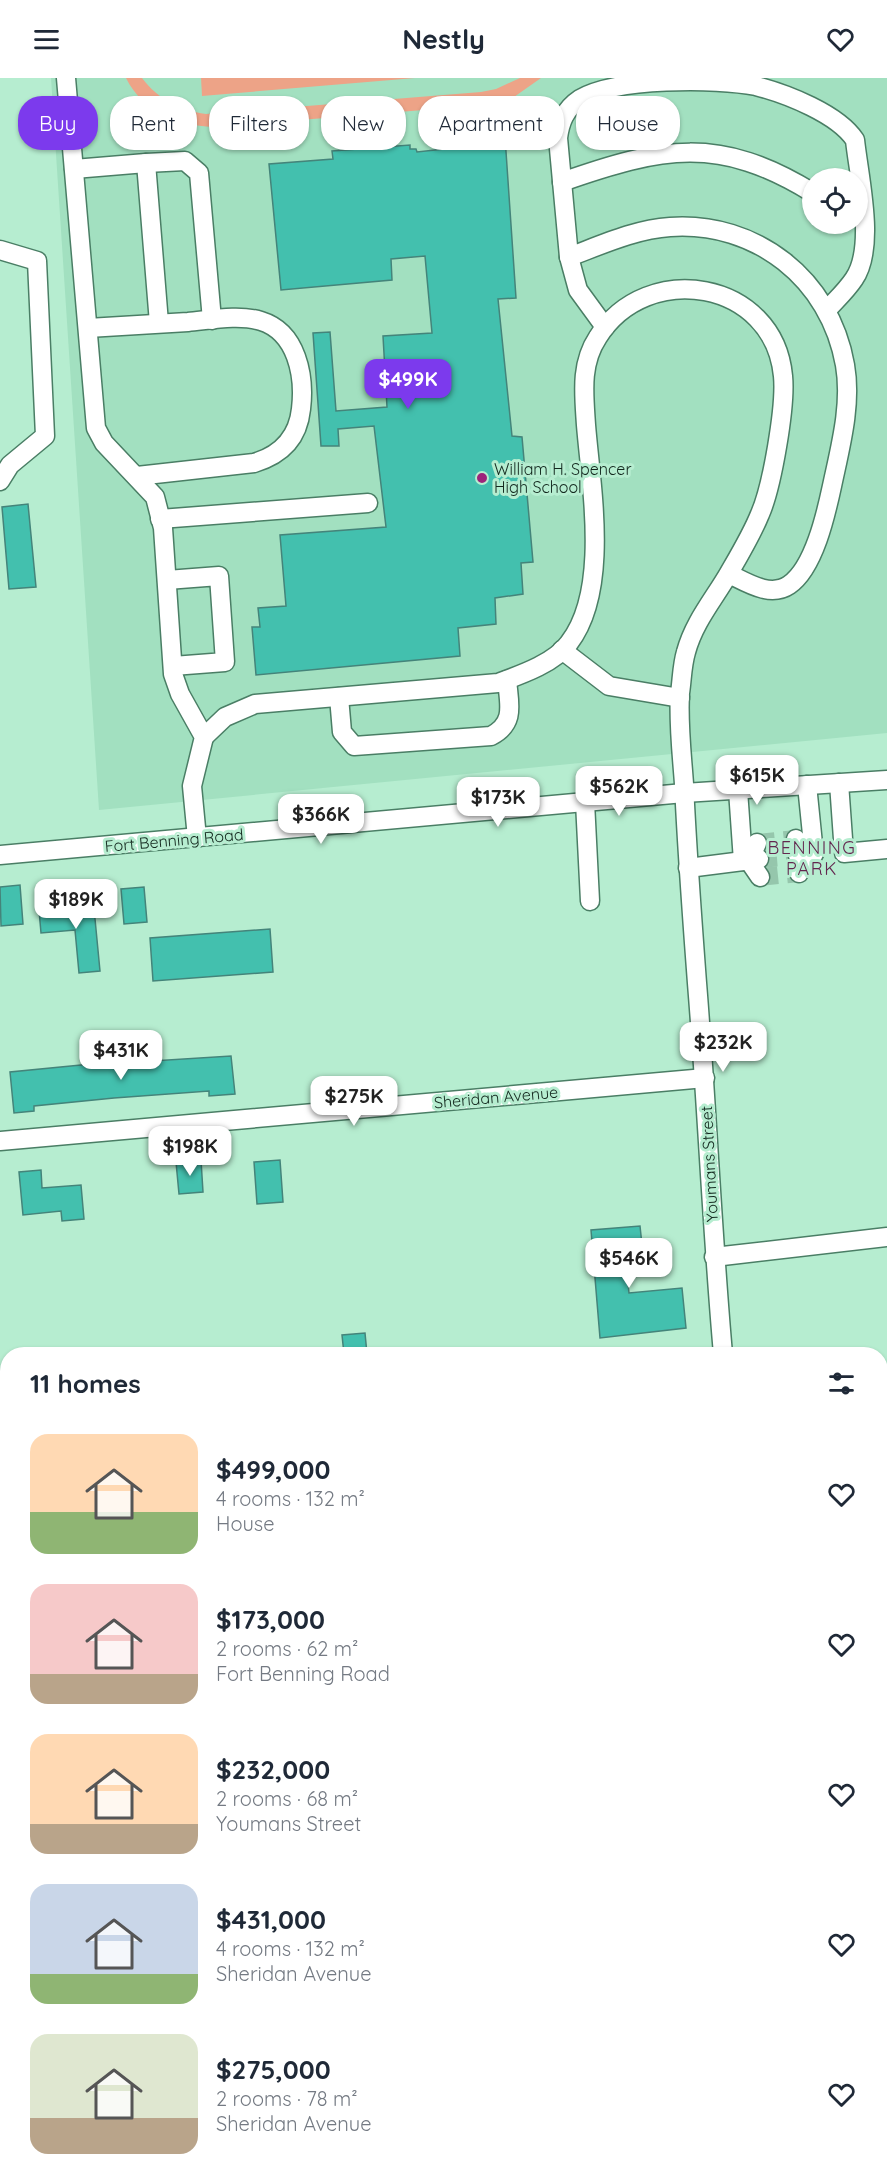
<!DOCTYPE html>
<html lang="en">
<head>
<meta charset="utf-8">
<style>
	body { margin:0; font-family:Quicksand,sans-serif; background:#f6f6f7; color:#1f2937; height:100vh; display:flex; flex-direction:column; font-size:22px; white-space:nowrap }
	* { box-sizing:border-box; margin:0 }
	p { font-size:20px; color:#747a83 }
	.icon { flex:none; width:33px; height:33px; fill:none; stroke:currentColor; stroke-width:2; stroke-linecap:round; stroke-linejoin:round }
	.map { position:relative; flex:1; overflow:hidden }
	.panel { position:absolute; left:0px; top:1269px; width:888px; height:834px; display:flex; flex-direction:column; background:#fff; border-radius:24px 24px 0 0; box-shadow:0 2px 4px #0004 }
	.panel>* { flex:none }
	.guide { position:absolute; left:18px; top:18px; width:852px; height:54px; display:flex; gap:12px }
	.controls { position:absolute; left:802px; top:90px; display:grid; gap:12px }
	.controls a { display:grid; place-items:center; width:66px; height:66px; border-radius:50%; background:#fff; box-shadow:0 2px 4px #0004; font-size:30px }
	.price { position:absolute; translate:-50% -51px; padding:0 14px; border-radius:12px; background:#fff; color:#222; font-size:20px; line-height:39px; filter:drop-shadow(0 2px 3px #0008) }
	.price::after { content:''; position:absolute; left:50%; top:36px; width:18px; height:14px; margin-left:-9px; background:inherit; clip-path:polygon(0 0,100% 0,50% 100%) }
	.price.selected { background:#7c3aed; color:#fff }
	ul { padding:0; list-style:none }
	li { display:flex; align-items:center; gap:18px; height:150px; padding:0 30px }
	li span { display:grid; place-items:center; flex:none; width:168px; height:120px; border-radius:18px; color:#555 }
	li>.icon { margin-inline-start:auto }
	span .icon { width:72px; height:72px; fill:#fffc; stroke-width:1 }
	li b { font-size:26px }
	h2 { display:flex; justify-content:space-between; align-items:center; height:72px; padding:0 30px; font-size:26px }
	.tag { padding:0 21px; border-radius:24px; background:#fff; box-shadow:0 2px 4px #0004; font-size:21px; line-height:54px }
	.tag.selected { background:#7c3aed; color:#fff }
	header { display:flex; justify-content:space-between; align-items:center; height:78px; padding:0 30px; background:#fff; font-size:27px; font-weight:800 }
	.map>svg:first-child { display:block }
	.built { fill:#a2e0c0; fill-rule:evenodd }
	.green { fill:#eda387 }
	.building { fill:#43c0ae; stroke:#44847a; stroke-width:1.5 }
	.lines { fill:none; stroke-linecap:round; stroke-linejoin:round }
	.minor-tunnel { stroke:#95c6ac; stroke-width:18; stroke-dasharray:18 9; stroke-linecap:butt }
	.minor-casing { stroke:#4a7e65; stroke-width:21 }
	.minor { stroke:#fff; stroke-width:18 }
	.poi-dot { fill:#9d237b; stroke:#b6edd0; stroke-width:2 }
	.labels { text-anchor:middle; stroke-width:6; stroke-linejoin:round; paint-order:stroke }
	.poi-label { font-size:16px; fill:#13281e; stroke:#b6edd0; text-anchor:start }
	.street-label { font-size:16px; fill:#13281e; stroke:#b6edd0 }
	.neighbourhood-label { font-size:18px; letter-spacing:1.5px; fill:#62274f; stroke:#b6edd0 }
</style>
</head>
<body>
<header><svg class="icon" aria-label="menu" viewBox="0 0 24 24"><path d="M4 6h16M4 12h16M4 18h16"/></svg>Nestly<svg class="icon" aria-label="heart" viewBox="0 0 24 24"><path d="M12 20l-8-8c-3-5 5-10 8-4 3-6 11-1 8 4z"/></svg></header>
<div class="map">
<svg width="887" height="2103" viewBox="0 0 887 2103">
	<rect width="100%" height="100%" fill="#b6edd0"/>
	<path class="built" d="M51 0H887V655L99 732ZM813 100H858V146H813Z"/>
	<g class="green">
		<path d="M126 0H142C159 22 179 32 206 36L481 14 496 11 520 0H541L514 19 485 27 213 49C177 47 143 34 126 0Z"/>
		<polygon points="201,0 415,0 202,18"/>
	</g>
	<g class="building">
		<polygon points="505,59 516,220 498,221 512,358 522,359 533,484 521,485 523,516 495,520 496,546 458,550 460,578 256,597 252,549 260,549 258,530 286,528 280,457 386,449 374,348 338,351 339,368 321,368 313,255 330,254 336,333 387,329 383,258 432,255 425,178 391,181 392,202 281,212 269,86 333,81 332,73 410,67 410,71 416,71 417,74 444,71 445,67 456,67 455,64"/>
		<polygon points="28,426 36,509 9,511 2,429"/>
		<polygon points="20,807 23,846 1,848 0,809"/>
		<polygon points="144,809 147,844 124,846 121,811"/>
		<polygon points="93,820 100,893 79,895 75,852 41,855 39,832 73,829 72,822"/>
		<polygon points="270,851 273,894 153,903 150,860"/>
		<polygon points="231,978 235,1016 209,1018 209,1013 114,1020 34,1028 34,1033 14,1035 10,994 152,980 152,983"/>
		<polygon points="201,1082 203,1114 179,1116 176,1084"/>
		<polygon points="280,1082 283,1124 257,1126 254,1084"/>
		<polygon points="41,1092 42,1110 81,1107 84,1141 62,1143 61,1133 23,1137 19,1094"/>
		<polygon points="640,1148 643,1176 625,1177 629,1215 682,1210 686,1250 600,1260 591,1152"/>
		<polygon points="365,1255 367,1276 344,1276 342,1257"/>
	</g>
	<g class="lines">
		<g class="minor-tunnel">
			<polyline points="757,765 796,761"/>
			<polyline points="759,781 798,778"/>
			<polyline points="760,799 799,795"/>
		</g>
		<g class="minor-casing">
			<g id="minor">
				<polyline points="66,0 96,350 104,365 155,419 163,450 173,596 180,616 204,659 192,708 197,760"/>
				<polyline points="146,85 185,83 199,95 212,242"/>
				<polyline points="74,91 146,85 159,245"/>
				<path d="M562 104C662 69 719 57 813 115"/>
				<polyline points="0,172 37,183 45,358 10,387 0,403"/>
				<polyline points="569,179 578,212 605,249"/>
				<path d="M88 250C121 248 155 246 188 244 210 242 239 236 261 243 297 254 305 298 301 331 298 360 281 377 254 385L137 398"/>
				<polyline points="160,441 368,425"/>
				<path d="M729 496C746 504 770 520 789 507 814 490 826 436 832 408 840 370 852 327 845 287 830 201 756 143 670 149 636 151 601 167 569 179L558 60C560 44 565 31 580 21 615 0 716 0 756 8 787 16 838 36 855 62 859 100 876 169 854 201 846 213 835 223 826 233"/>
				<polyline points="167,502 219,498 225,584 173,588"/>
				<polyline points="562,572 609,608 680,620"/>
				<path d="M339 619 342 654 354 668 491 658C516 645 509 626 507 602"/>
				<path d="M204 659 225 639 255 626 498 605C520 597 555 585 569 565 610 512 591 409 586 347 584 316 580 286 598 259 647 181 774 202 783 298 786 328 772 409 760 436 752 456 740 476 729 495 714 521 694 544 686 574 682 587 682 602 680 615 678 645 682 677 684 706 687 773 692 838 697 905 707 1028 712 1153 723 1276"/>
				<polyline points="839,705 844,775 887,771"/>
				<polyline points="738,712 743,783"/>
				<polyline points="585,724 590,823"/>
				<polyline points="796,761 807,777"/>
				<polyline points="0,777 684,715 887,702"/>
				<polyline points="798,778 814,776 807,707"/>
				<polyline points="749,783 760,799"/>
				<polyline points="749,783 757,765"/>
				<polyline points="688,790 759,781"/>
				<polyline points="799,795 807,777"/>
				<polyline points="0,1063 705,1000"/>
				<polyline points="714,1179 887,1159"/>
				<polyline points="0,1440 8,1438"/>
				<polyline points="880,1483 887,1481"/>
				<polyline points="0,1738 8,1736"/>
				<polyline points="880,1820 887,1818"/>
				<polyline points="0,2073 8,2071"/>
			</g>
		</g>
		<use href="#minor" class="minor"/>
	</g>
	<circle class="poi-dot" cx="482" cy="400" r="6"/>
	<g class="labels">
		<g class="poi-label">
			<text x="494" y="397">William H. Spencer<tspan x="494" dy="18">High School</tspan></text>
		</g>
		<g class="street-label">
			<text transform="translate(174 762) rotate(-5)" y="6">Fort Benning Road</text>
			<text transform="translate(496 1019) rotate(-5)" y="6">Sheridan Avenue</text>
			<text transform="translate(709 1086) rotate(-93)" y="6">Youmans Street</text>
		</g>
		<g class="neighbourhood-label">
			<text x="812" y="776">BENNING<tspan x="812" dy="21">PARK</tspan></text>
		</g>
	</g>
</svg>
<div class="controls">
<a><svg class="icon" aria-label="locate" viewBox="0 0 24 24"><circle cx="12" cy="12" r="6"/><path d="M12 2v4M12 18v4M2 12h4M18 12h4"/></svg></a>
</div>
<b class="price selected" style="left:408px;top:332px">$499K</b>
<b class="price" style="left:757px;top:728px">$615K</b>
<b class="price" style="left:619px;top:739px">$562K</b>
<b class="price" style="left:498px;top:750px">$173K</b>
<b class="price" style="left:321px;top:767px">$366K</b>
<b class="price" style="left:76px;top:852px">$189K</b>
<b class="price" style="left:723px;top:995px">$232K</b>
<b class="price" style="left:121px;top:1003px">$431K</b>
<b class="price" style="left:354px;top:1049px">$275K</b>
<b class="price" style="left:190px;top:1099px">$198K</b>
<b class="price" style="left:629px;top:1211px">$546K</b>
<div class="guide">
<a class="tag selected">Buy</a>
<a class="tag">Rent</a>
<a class="tag">Filters</a>
<a class="tag">New</a>
<a class="tag">Apartment</a>
<a class="tag">House</a>
</div>
<section class="panel">
<h2>11 homes<svg class="icon" aria-label="filters" viewBox="0 0 24 24"><path d="M4 7h16M4 17h16"/><circle cx="9" cy="7" r="2"/><circle cx="15" cy="17" r="2"/></svg></h2>
<ul>
<li><span style="background:linear-gradient(#ffd9b3 65%,#8fb573 0)"><svg class="icon" aria-label="home" viewBox="0 0 24 24"><path d="M3 11l9-7 9 7M6 9v11h12V9"/></svg></span><div><b>$499,000</b><p>4 rooms · 132 m²</p><p>House</p></div><svg class="icon" aria-label="heart" viewBox="0 0 24 24"><path d="M12 20l-8-8c-3-5 5-10 8-4 3-6 11-1 8 4z"/></svg></li>
<li><span style="background:linear-gradient(#f6c9c9 75%,#b9a48a 0)"><svg class="icon" aria-label="home" viewBox="0 0 24 24"><path d="M3 11l9-7 9 7M6 9v11h12V9"/></svg></span><div><b>$173,000</b><p>2 rooms · 62 m²</p><p>Fort Benning Road</p></div><svg class="icon" aria-label="heart" viewBox="0 0 24 24"><path d="M12 20l-8-8c-3-5 5-10 8-4 3-6 11-1 8 4z"/></svg></li>
<li><span style="background:linear-gradient(#ffd9b3 75%,#b9a48a 0)"><svg class="icon" aria-label="home" viewBox="0 0 24 24"><path d="M3 11l9-7 9 7M6 9v11h12V9"/></svg></span><div><b>$232,000</b><p>2 rooms · 68 m²</p><p>Youmans Street</p></div><svg class="icon" aria-label="heart" viewBox="0 0 24 24"><path d="M12 20l-8-8c-3-5 5-10 8-4 3-6 11-1 8 4z"/></svg></li>
<li><span style="background:linear-gradient(#c9d6e8 75%,#8fb573 0)"><svg class="icon" aria-label="home" viewBox="0 0 24 24"><path d="M3 11l9-7 9 7M6 9v11h12V9"/></svg></span><div><b>$431,000</b><p>4 rooms · 132 m²</p><p>Sheridan Avenue</p></div><svg class="icon" aria-label="heart" viewBox="0 0 24 24"><path d="M12 20l-8-8c-3-5 5-10 8-4 3-6 11-1 8 4z"/></svg></li>
<li><span style="background:linear-gradient(#dfe7d0 70%,#b9a48a 0)"><svg class="icon" aria-label="home" viewBox="0 0 24 24"><path d="M3 11l9-7 9 7M6 9v11h12V9"/></svg></span><div><b>$275,000</b><p>2 rooms · 78 m²</p><p>Sheridan Avenue</p></div><svg class="icon" aria-label="heart" viewBox="0 0 24 24"><path d="M12 20l-8-8c-3-5 5-10 8-4 3-6 11-1 8 4z"/></svg></li>
</ul>
</section>
</div>
</body>
</html>
